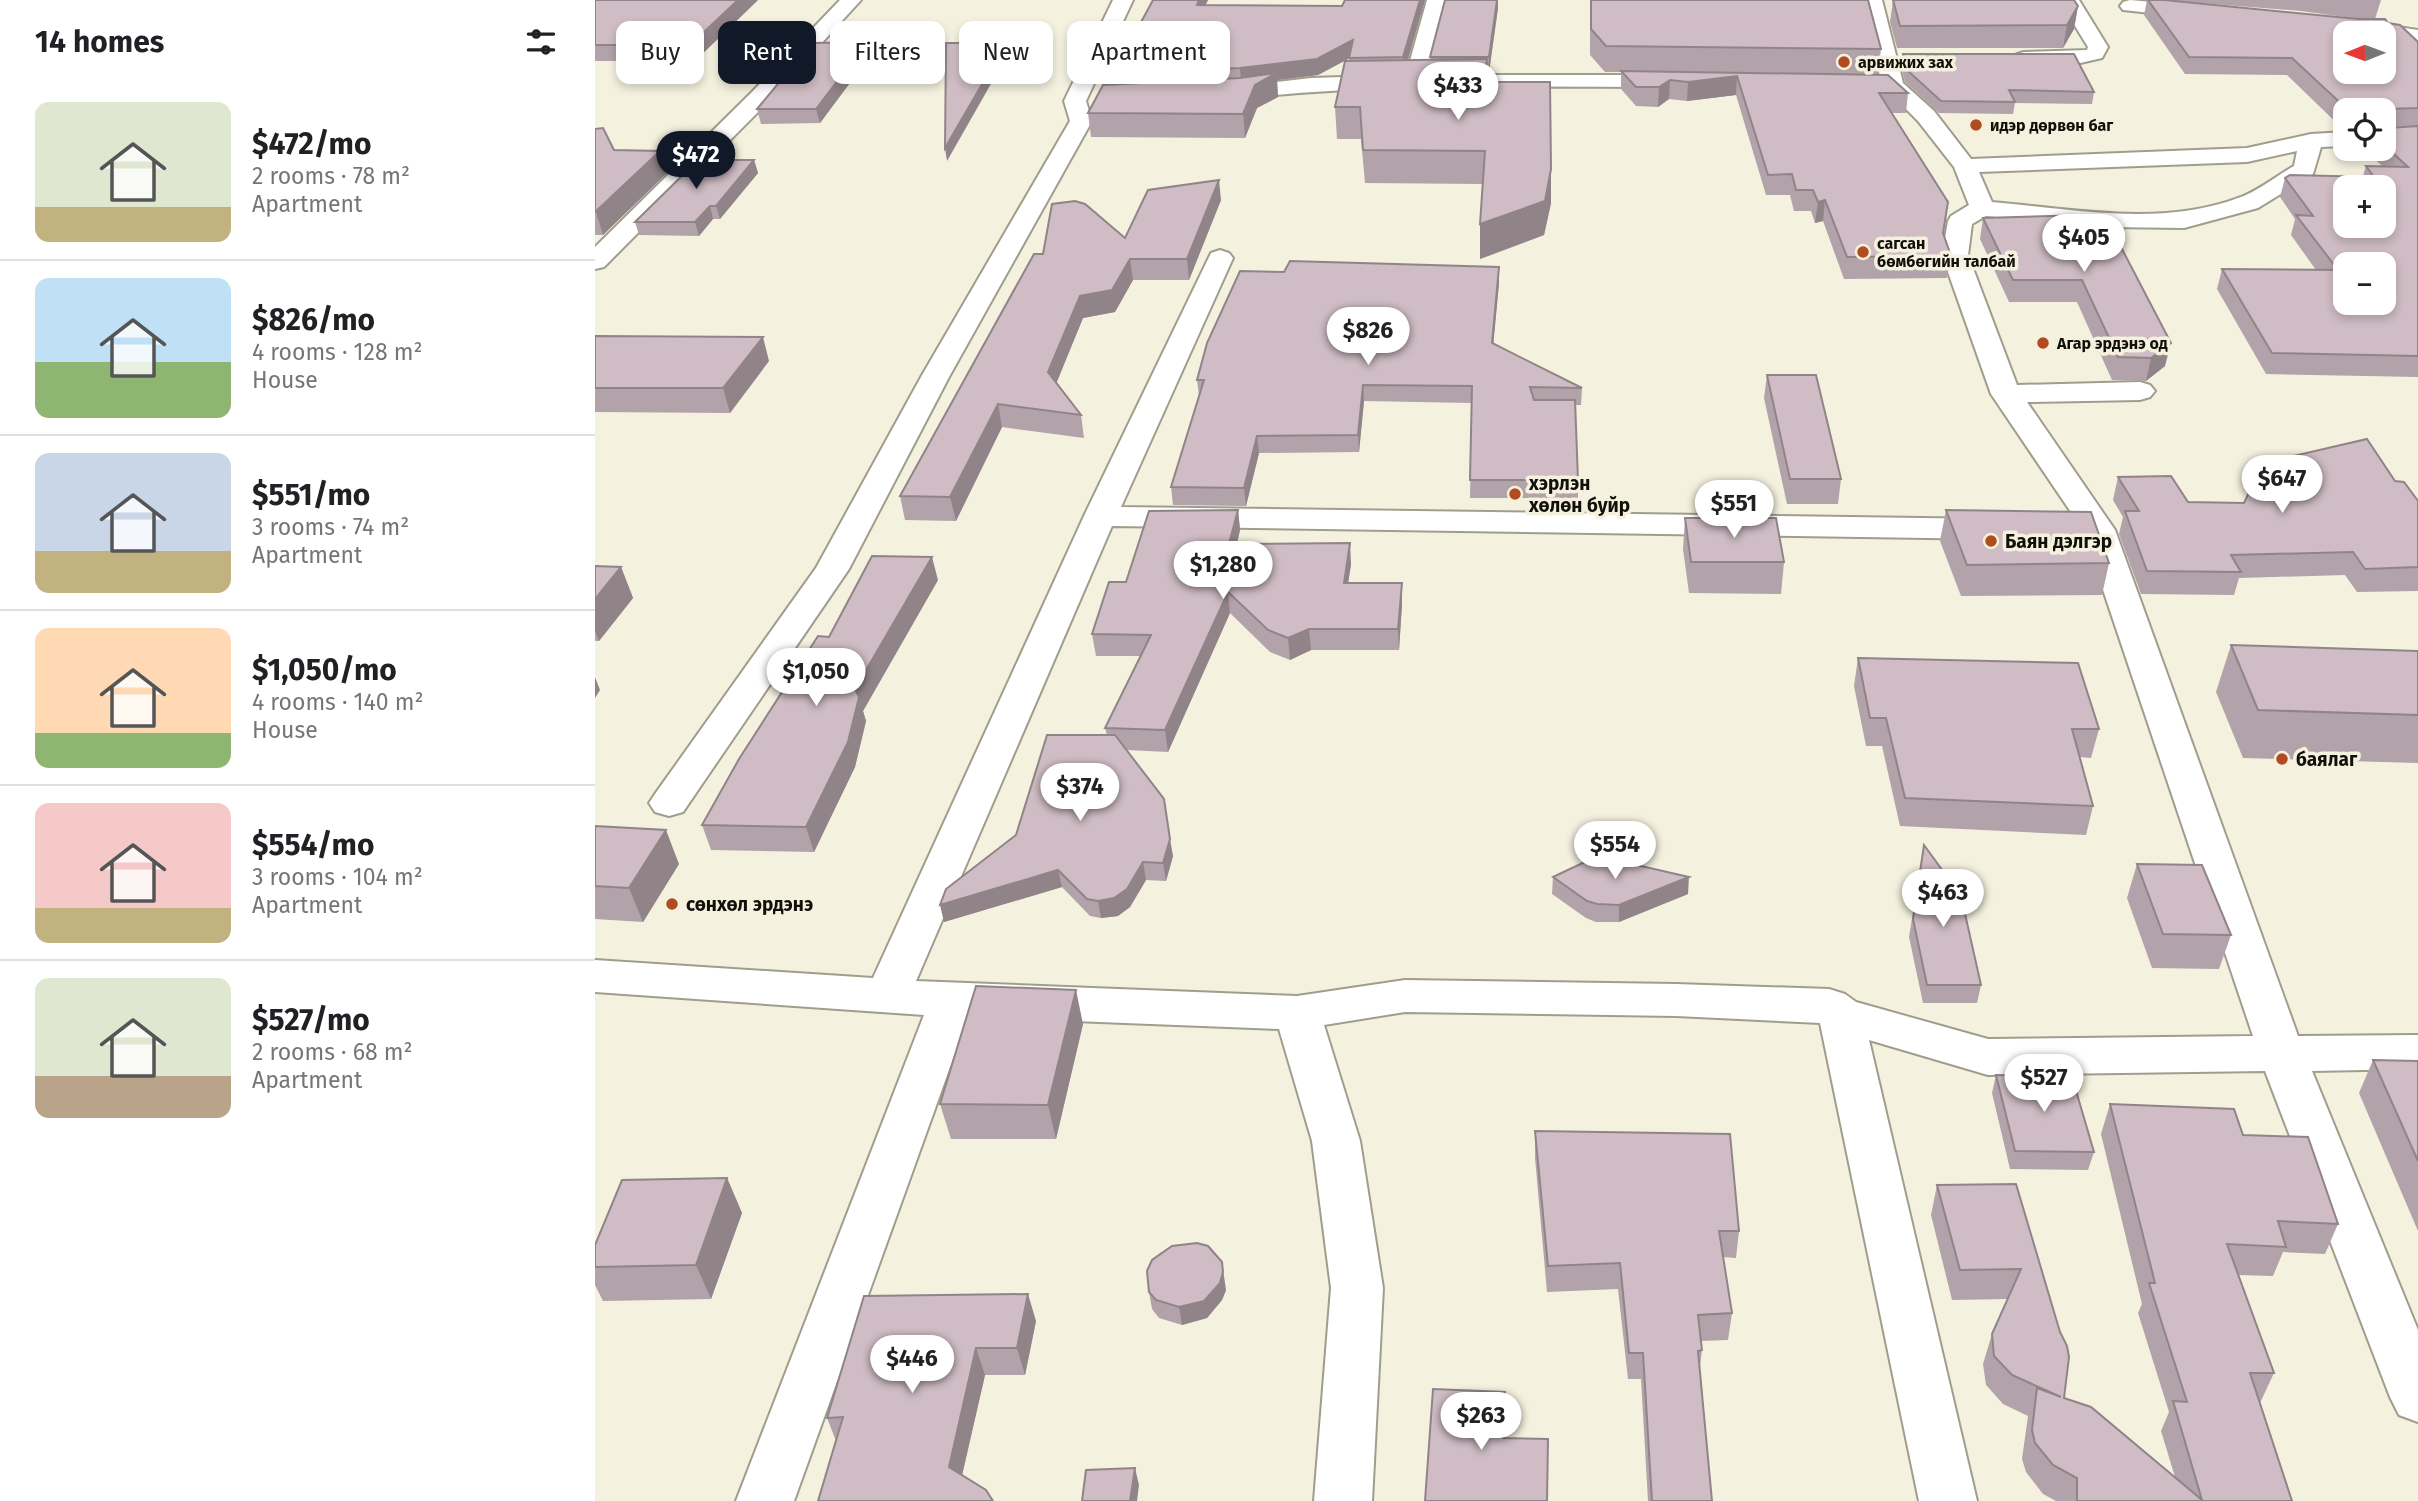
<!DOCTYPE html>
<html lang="en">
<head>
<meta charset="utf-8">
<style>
	body { margin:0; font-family:"Fira Sans",sans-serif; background:#f6f6f6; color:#202124; height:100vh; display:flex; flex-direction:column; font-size:26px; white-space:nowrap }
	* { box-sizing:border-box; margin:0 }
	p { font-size:23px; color:#757577 }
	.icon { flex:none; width:38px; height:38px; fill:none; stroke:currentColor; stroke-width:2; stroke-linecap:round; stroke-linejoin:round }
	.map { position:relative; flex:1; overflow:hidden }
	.sheet { display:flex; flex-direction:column; background:#fff; width:595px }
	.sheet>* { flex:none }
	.guide { position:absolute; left:21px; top:21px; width:665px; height:63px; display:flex; gap:14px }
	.needle { width:46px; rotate:269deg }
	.controls { position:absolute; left:1738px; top:21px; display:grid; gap:14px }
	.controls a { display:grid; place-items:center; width:63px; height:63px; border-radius:14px; background:#fff; box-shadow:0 4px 10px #0003; font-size:35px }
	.price { position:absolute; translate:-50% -60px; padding:0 16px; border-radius:24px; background:#fff; color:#222; font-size:23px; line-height:46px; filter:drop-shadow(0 2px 4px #0008) }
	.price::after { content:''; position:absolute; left:50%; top:42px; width:21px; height:16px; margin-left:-10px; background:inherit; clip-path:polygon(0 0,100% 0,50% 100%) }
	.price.selected { background:#111827; color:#fff }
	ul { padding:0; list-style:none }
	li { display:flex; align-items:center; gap:21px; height:175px; padding:0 35px }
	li+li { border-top:2px solid #e0e0e0 }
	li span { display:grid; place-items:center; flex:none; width:196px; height:140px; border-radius:14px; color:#555 }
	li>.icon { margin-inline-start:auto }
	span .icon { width:84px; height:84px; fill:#fffc; stroke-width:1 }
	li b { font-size:30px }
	h2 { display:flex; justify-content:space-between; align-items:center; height:84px; padding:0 35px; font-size:30px }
	.chip { padding:0 24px; border-radius:14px; background:#fff; box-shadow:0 4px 10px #0003; font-size:24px; line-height:63px }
	.chip.selected { background:#111827; color:#fff }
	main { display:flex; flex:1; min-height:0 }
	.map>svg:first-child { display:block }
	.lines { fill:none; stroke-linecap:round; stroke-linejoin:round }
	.minor-casing { stroke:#a19d8d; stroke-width:4 }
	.minor { fill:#fff; fill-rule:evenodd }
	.wall { fill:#b2a2a9; fill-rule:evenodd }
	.shaded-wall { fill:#918489 }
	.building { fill:#cfbcc4; stroke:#918489; stroke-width:2; fill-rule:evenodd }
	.poi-dot { fill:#b14b20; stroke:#f5f1df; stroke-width:2.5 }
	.labels { text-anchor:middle; stroke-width:7; stroke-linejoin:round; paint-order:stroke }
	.far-poi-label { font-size:16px; font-weight:bold; fill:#12100a; stroke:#f5f1df; text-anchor:start }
	.poi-label { font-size:19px; font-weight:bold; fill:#12100a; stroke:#f5f1df; text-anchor:start }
</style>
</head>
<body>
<main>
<section class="sheet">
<h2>14 homes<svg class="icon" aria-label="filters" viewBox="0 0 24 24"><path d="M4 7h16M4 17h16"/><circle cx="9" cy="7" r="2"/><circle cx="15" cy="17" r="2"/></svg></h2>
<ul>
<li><span style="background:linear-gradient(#dfe7d0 75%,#c2b280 0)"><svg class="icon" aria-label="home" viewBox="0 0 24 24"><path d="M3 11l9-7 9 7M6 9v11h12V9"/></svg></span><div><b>$472/mo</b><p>2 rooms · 78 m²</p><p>Apartment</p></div></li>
<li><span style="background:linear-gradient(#bfe0f5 60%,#8fb573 0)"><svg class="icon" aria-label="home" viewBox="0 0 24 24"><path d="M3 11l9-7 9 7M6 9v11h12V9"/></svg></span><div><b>$826/mo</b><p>4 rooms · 128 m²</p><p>House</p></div></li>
<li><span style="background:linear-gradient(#c9d6e8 70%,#c2b280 0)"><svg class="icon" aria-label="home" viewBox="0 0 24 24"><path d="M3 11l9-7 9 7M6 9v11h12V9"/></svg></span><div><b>$551/mo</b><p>3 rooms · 74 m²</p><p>Apartment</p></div></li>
<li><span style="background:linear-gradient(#ffd9b3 75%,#8fb573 0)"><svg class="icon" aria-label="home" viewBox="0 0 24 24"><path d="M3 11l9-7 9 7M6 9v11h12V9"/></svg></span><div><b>$1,050/mo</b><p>4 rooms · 140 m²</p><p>House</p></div></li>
<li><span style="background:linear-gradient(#f6c9c9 75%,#c2b280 0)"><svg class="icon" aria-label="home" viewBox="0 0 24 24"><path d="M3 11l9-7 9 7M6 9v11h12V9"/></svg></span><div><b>$554/mo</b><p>3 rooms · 104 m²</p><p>Apartment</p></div></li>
<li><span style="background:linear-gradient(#dfe7d0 70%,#b9a48a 0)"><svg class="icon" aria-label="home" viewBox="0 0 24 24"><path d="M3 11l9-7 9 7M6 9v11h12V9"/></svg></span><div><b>$527/mo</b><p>2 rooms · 68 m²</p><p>Apartment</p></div></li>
</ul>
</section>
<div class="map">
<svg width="1823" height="1501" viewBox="0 0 1823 1501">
	<rect width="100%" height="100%" fill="#f5f1df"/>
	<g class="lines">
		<g class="minor-casing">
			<g id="minor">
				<polygon points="245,0 266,0 172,103 9,267 0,269 0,247 156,93"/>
				<polygon points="518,0 538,0 491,101 497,121 354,377 254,569 88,812 74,816 60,812 54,803 60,794 221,568 326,377 475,121 469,101"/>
				<path d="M832 0H852L832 75H1079L1087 76 1090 81 1087 86 1079 87C929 87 778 83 629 100L621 99 618 94 621 89 629 88 716 78 811 75Z"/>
				<path d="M1267 0H1287L1308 83 1339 111 1376 159 1652 148 1716 134 1750 132V146L1726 147 1718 174 1663 208 1589 228 1510 227 1391 216 1377 224 1373 255 1422 385 1545 382 1555 385 1560 391 1555 397 1545 400 1432 402 1520 530 1703 1036 1823 1035V1069L1717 1071 1823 1330V1422L1804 1415 1795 1397 1670 1071 1393 1075 1274 1040 1382 1501H1324L1225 1023 1081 1016 810 1012 729 1025 765 1141 788 1288 777 1501H719L736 1288 717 1141 684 1029 373 1017 199 1501H141L329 1015 0 992V960L278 978 489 516 616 253 625 250 634 253 638 258 526 507 1398 519 1410 522 1414 529 1410 536 1398 539 517 526 321 981 702 996 810 980 1081 984 1234 989 1250 994 1261 1002 1393 1039 1658 1036 1488 530 1396 394 1347 255 1353 221 1356 216 1374 205 1359 167 1323 121 1287 85ZM1702 151 1699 166C1681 176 1662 192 1643 198 1565 227 1478 209 1397 202L1384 172 1652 162Z"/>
				<polygon points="1464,0 1484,0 1513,47 1507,58 1481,64 1422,62 1419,58 1422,54 1429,52 1492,50 1493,47"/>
				<polygon points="1535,0 1602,6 1612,12 1602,18 1528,10 1525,6 1528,2"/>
				<polygon points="1763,21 1823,30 1823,42 1788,37 1788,33 1756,31 1753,27 1756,23"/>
			</g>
		</g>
		<use href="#minor" class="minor"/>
	</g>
	<g class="wall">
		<polygon points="0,0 163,0 100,61 0,61"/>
		<polygon points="558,0 613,0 610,5 747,6 750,0 830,0 813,60 835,60 850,0 903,0 903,8 894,72 892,72 892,82 956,169 956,203 949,235 885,259 888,184 770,183 766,139 742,139 740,107 754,61 754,58 723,75 682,80 683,97 662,108 650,138 496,137 493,113 520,84 518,74"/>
		<polygon points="995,0 1273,0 1286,49 1283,74 1313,93 1311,113 1297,113 1348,234 1356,256 1352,278 1249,279 1228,221 1220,223 1216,211 1199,211 1195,195 1171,195 1141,95 1092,101 1074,99 1063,107 1041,106 1026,89 1026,72 1010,72 995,55"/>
		<polygon points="1298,0 1483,6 1479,29 1468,48 1302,48 1295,22"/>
		<path d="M1552 0H1786L1780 19 1793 23 1823 42V126L1792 127 1794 128 1823 126V377L1671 374 1622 289 1627 269 1721 270 1696 235 1700 219 1685 197 1690 178 1768 176 1771 166H1787L1769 149H1788V110H1750V131L1692 75 1590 74 1549 15ZM1580 1 1706 11 1764 19Z"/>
		<polygon points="272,42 275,56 225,123 166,124 162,109"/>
		<polygon points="1308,54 1499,92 1497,104 1420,103 1418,114 1344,113 1310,82 1306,66"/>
		<polygon points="0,129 19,150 72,173 8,235 0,235"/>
		<polygon points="159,160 163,173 125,219 118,219 104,236 44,235 40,222"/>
		<polygon points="626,200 594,280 538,280 520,312 488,318 461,383 486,415 489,438 407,427 361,521 310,520 305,496 448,254 530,238"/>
		<polygon points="1492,215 1570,366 1551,381 1517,380 1482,302 1414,302 1385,239 1388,218"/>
		<polygon points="904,283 898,344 987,388 986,405 980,405 983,480 983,498 875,498 877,403 769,401 764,452 664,453 651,506 578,505 576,487 604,395 602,380"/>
		<polygon points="0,336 174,361 135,413 0,412"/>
		<polygon points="1172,375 1246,479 1243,504 1192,504 1169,398"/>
		<polygon points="1523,477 1593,502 1649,503 1800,481 1823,501 1823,591 1762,592 1750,575 1644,578 1639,595 1546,594 1524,534 1528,517 1518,500"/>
		<polygon points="643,510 645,530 642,544 756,564 753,583 807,604 804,650 716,650 695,660 675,652 635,613 573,752 531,750 578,856 571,881 551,880 535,907 523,916 506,918 495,916 467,887 349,922 421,835 512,735 510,728 546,656 501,656 497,634 531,582"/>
		<polygon points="1351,510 1514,563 1507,595 1366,596 1345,541"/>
		<polygon points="1090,518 1189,562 1186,594 1094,593 1088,549"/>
		<polygon points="0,566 26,567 38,598 4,641 0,641"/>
		<polygon points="343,580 268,711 271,721 260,767 219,852 116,850 107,825 234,637"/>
		<polygon points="1636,645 1823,651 1823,763 1648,758 1621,692"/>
		<polygon points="1263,658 1504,729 1496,758 1485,757 1498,806 1491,835 1305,826 1287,746 1271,746 1259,686"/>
		<polygon points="0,826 84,864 48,922 0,919"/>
		<polygon points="1329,845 1386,985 1382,1003 1328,1003 1314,937"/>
		<polygon points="1542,864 1636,935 1624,969 1557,968 1532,898"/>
		<polygon points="958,877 1093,894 1024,922 1001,922 991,918 957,894"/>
		<polygon points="488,1024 461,1139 356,1139 345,1104"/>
		<polygon points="1778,1060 1823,1061 1823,1231 1764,1093"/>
		<polygon points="1401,1075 1499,1152 1493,1170 1415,1169 1397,1093"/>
		<polygon points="1515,1104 1648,1135 1743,1224 1730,1254 1688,1252 1678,1276 1643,1275 1679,1373 1665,1403 1697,1501 1461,1501 1448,1494 1431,1472 1427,1459 1433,1416 1408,1404 1391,1385 1388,1364 1397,1334 1413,1299 1357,1300 1336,1215 1342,1185 1421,1184 1469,1398 1580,1477 1566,1431 1574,1412 1543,1313 1547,1304 1506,1134"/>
		<polygon points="940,1131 1144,1231 1141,1258 1128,1257 1137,1313 1133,1340 1106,1341 1107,1350 1105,1366 1117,1501 1053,1501 1046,1379 1033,1379 1023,1289 952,1292 940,1158"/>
		<polygon points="132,1178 147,1213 116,1299 8,1301 0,1285 0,1245"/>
		<polygon points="631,1290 627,1300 612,1318 587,1325 564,1318 557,1309 554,1292"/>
		<polygon points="441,1321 430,1375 390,1375 367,1475 241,1441 232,1418"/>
	</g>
	<g class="shaded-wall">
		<polygon points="143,0 163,0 100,61 95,45"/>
		<polygon points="604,0 613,0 603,21 602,5"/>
		<polygon points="825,0 830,0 809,73 808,57"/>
		<polygon points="902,0 903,0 903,8 894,72 894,57"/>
		<polygon points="1483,6 1479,29 1468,48 1472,25"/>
		<polygon points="758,40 759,56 723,75 682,80 683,97 662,108 650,138 645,68"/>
		<polygon points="272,42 275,56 225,123 221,109"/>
		<polygon points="411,43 413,54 352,161 350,148"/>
		<polygon points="892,59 892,90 889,82"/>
		<polygon points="1142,76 1141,95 1092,101 1093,82"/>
		<polygon points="1075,80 1074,99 1063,107 1064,87"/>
		<polygon points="65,151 72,173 8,235 1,212"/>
		<polygon points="159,160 163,173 125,219 121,206"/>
		<polygon points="956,169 956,203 949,235 885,259 885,224"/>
		<polygon points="624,180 626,200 594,280 592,259"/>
		<polygon points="1230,200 1228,221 1220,223 1223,202"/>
		<polygon points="115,206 118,219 104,236 100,222"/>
		<polygon points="535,259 538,280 520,312 488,318 457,394 453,372 485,296"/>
		<polygon points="904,267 904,283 897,359 897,343"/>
		<polygon points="168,337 174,361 135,413 128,388"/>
		<polygon points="1576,343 1570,366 1551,381 1556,358"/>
		<polygon points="768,385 769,401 764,452 763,435"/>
		<polygon points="403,404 407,427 361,521 355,497"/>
		<polygon points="662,436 664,453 651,506 649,488"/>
		<polygon points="643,510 645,530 637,565 634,544"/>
		<polygon points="755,543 756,564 750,604 749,583"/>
		<polygon points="337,557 343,580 268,711 271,721 260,767 219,852 211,827 260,689"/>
		<polygon points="26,567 38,598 4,641 0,631 0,599"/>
		<polygon points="807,583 807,604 804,650 803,629"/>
		<polygon points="633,592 635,613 573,752 570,730"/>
		<polygon points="714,629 716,650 695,660 693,638"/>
		<polygon points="0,677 5,690 0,698"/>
		<polygon points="71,830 84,864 48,922 34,888"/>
		<polygon points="575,839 578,856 571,881 568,863"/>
		<polygon points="548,862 551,880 535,907 523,916 506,918 503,901"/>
		<polygon points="463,870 467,887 349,922 345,905"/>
		<polygon points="1094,877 1093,894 1024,922 1024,905"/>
		<polygon points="481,990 488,1024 461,1139 453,1105"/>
		<polygon points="132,1178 147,1213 116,1299 101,1265"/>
		<polygon points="627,1262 631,1290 627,1300 612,1318 587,1325 584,1307"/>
		<polygon points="433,1294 441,1321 430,1375 422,1348"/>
		<polygon points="381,1348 390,1375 363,1493 354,1467"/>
		<polygon points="910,1392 910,1426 908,1471 908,1438"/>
		<polygon points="540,1468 544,1485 542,1501 535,1501"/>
	</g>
	<g class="building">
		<polygon points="0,0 143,0 95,45 0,45"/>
		<polygon points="558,0 604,0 602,5 747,6 750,0 825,0 808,57 754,58 758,40 722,59 645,68 518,74"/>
		<polygon points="850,0 902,0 894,57 835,57"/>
		<polygon points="996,0 1273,0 1286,49 1011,46 996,29"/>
		<polygon points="1298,0 1479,0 1483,6 1472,25 1305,26"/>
		<path d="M1553 0H1569L1763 19H1790L1793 23 1805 25 1823 42V108L1793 109 1791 112V126L1794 128 1823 126V356L1677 353 1627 269 1743 270 1701 215 1718 216 1690 178 1695 175 1779 177 1771 166 1813 167 1788 144V110H1753L1697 58 1594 57ZM1750 33H1788V72H1750ZM1750 187H1788V226H1750ZM1750 264H1788V303H1750Z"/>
		<polygon points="272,42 221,109 162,109 217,43"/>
		<polygon points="351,43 411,43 350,148"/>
		<polygon points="1308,54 1479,54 1499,92 1414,90 1420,102 1346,101 1312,70"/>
		<polygon points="892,59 889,82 955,82 956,169 950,201 885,224 890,151 768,150 765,107 740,107 750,61"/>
		<polygon points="1026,71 1293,75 1313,93 1284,93 1353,202 1348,233 1356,256 1252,257 1230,200 1223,202 1218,190 1201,190 1197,174 1173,175 1142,76 1093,82 1075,80 1064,87 1041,87"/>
		<polygon points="681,73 660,85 648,114 493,113 508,85 645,78"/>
		<polygon points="8,128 19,150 65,151 0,212 0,129"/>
		<polygon points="103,160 159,160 121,206 115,206 100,222 40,222"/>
		<polygon points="624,180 592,259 535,259 517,290 485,296 453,372 486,415 403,404 355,497 305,496 439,254 448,254 457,204 480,201 490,204 530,238 553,190"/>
		<polygon points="1492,215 1500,226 1515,226 1576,343 1556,358 1523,357 1487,280 1418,280 1388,218"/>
		<polygon points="695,261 904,267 897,343 987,388 935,387 939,400 980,400 983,480 875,480 877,386 768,385 763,435 662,436 649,488 576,487 609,380 602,380 612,343 645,271 689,272"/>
		<polygon points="0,336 168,337 128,388 0,388"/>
		<polygon points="1172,375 1221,375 1246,479 1195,479"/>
		<polygon points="1772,439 1800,481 1809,482 1823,501 1823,567 1770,569 1758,552 1636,555 1646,572 1552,571 1530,511 1544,511 1523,477 1576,476 1593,502 1649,503 1668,463"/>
		<polygon points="643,510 634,544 755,543 749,583 807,583 803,629 714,629 693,638 673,630 633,592 570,730 510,728 556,635 497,634 514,582 531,582 554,511"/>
		<polygon points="1351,510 1496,512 1514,563 1372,565"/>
		<polygon points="1090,518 1181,518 1189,562 1096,562"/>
		<polygon points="277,556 337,557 260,689 264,697 253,742 211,827 107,825 144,759 223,636 234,637"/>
		<polygon points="0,566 26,567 0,599"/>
		<polygon points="1636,645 1823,651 1823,715 1663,710"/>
		<polygon points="1263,658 1483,663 1504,729 1477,729 1498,806 1310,798 1291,718 1275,718"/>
		<polygon points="452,735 520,735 569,799 575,839 568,863 548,862 532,889 519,898 503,901 492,899 463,870 345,905 351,889 421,835"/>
		<polygon points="0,826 71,830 34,888 0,886"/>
		<polygon points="1329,845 1366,896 1386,985 1332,985 1318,919"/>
		<polygon points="1007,857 1094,877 1024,905 1002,904 992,901 958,877 996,859"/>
		<polygon points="1542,864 1607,865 1636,935 1568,934"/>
		<polygon points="381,986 481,990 453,1105 345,1104"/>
		<polygon points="1778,1060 1823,1061 1823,1161"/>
		<polygon points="1401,1075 1477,1077 1499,1152 1420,1151"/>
		<polygon points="1515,1104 1639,1109 1648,1135 1713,1137 1743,1224 1683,1221 1691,1247 1632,1244 1679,1373 1655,1373 1697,1501 1482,1501 1482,1478 1458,1465 1440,1443 1437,1430 1442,1388 1466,1397 1417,1375 1399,1356 1397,1334 1426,1269 1365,1270 1342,1185 1421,1184 1465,1332 1472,1346 1474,1357 1469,1398 1496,1407 1607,1500 1578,1401 1592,1402 1554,1283 1560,1283"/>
		<polygon points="940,1131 1135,1134 1144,1231 1124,1231 1137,1313 1103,1315 1107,1350 1103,1351 1117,1501 1057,1501 1048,1353 1034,1353 1025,1263 953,1266"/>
		<polygon points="132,1178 101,1265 0,1267 0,1245 27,1180"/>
		<polygon points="602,1243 613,1246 627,1262 628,1272 625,1283 609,1301 584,1307 561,1300 554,1292 552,1271 557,1260 577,1246"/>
		<polygon points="433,1294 422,1348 381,1348 354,1467 391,1490 398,1501 223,1501 248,1417 232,1418 269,1296"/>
		<polygon points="838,1389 910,1392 908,1438 953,1439 952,1501 830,1501"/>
		<polygon points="540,1468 535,1501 487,1501 491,1470"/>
	</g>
	<g class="poi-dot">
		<circle cx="1249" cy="62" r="7"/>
		<circle cx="1381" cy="125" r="7"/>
		<circle cx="1268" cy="252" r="7"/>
		<circle cx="1448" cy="343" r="7"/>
		<circle cx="920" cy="494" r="7"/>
		<circle cx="1396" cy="541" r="7"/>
		<circle cx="1687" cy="759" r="7"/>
		<circle cx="77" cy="904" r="7"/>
	</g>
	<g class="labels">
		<g class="far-poi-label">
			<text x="1263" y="68">арвижих зах</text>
			<text x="1395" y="131">идэр дөрвөн баг</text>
			<text x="1282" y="249">сагсан<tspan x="1282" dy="18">бөмбөгийн талбай</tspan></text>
			<text x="1462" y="349">Агар эрдэнэ од</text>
		</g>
		<g class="poi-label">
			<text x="934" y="490">хэрлэн<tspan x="934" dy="22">хөлөн буйр</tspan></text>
			<text x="1410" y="548">Баян дэлгэр</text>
			<text x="1701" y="766">баялаг</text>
			<text x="91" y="911">сөнхөл эрдэнэ</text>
		</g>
	</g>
</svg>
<div class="controls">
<a><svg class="needle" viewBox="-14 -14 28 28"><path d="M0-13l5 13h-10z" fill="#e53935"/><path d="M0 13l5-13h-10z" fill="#757577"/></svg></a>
<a><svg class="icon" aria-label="locate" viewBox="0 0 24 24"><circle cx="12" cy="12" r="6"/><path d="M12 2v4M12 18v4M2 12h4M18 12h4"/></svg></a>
<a>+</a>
<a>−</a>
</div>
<b class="price" style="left:863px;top:122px">$433</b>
<b class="price selected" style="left:101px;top:191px">$472</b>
<b class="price" style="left:1489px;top:274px">$405</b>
<b class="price" style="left:773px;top:367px">$826</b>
<b class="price" style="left:1687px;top:515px">$647</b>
<b class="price" style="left:1139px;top:540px">$551</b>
<b class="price" style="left:628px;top:601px">$1,280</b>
<b class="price" style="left:221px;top:708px">$1,050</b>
<b class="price" style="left:485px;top:823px">$374</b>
<b class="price" style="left:1020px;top:881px">$554</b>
<b class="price" style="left:1348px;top:929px">$463</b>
<b class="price" style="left:1449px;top:1114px">$527</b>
<b class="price" style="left:317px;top:1395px">$446</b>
<b class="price" style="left:886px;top:1452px">$263</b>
<div class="guide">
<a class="chip">Buy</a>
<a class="chip selected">Rent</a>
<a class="chip">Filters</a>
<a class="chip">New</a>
<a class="chip">Apartment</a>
</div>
</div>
</main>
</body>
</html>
